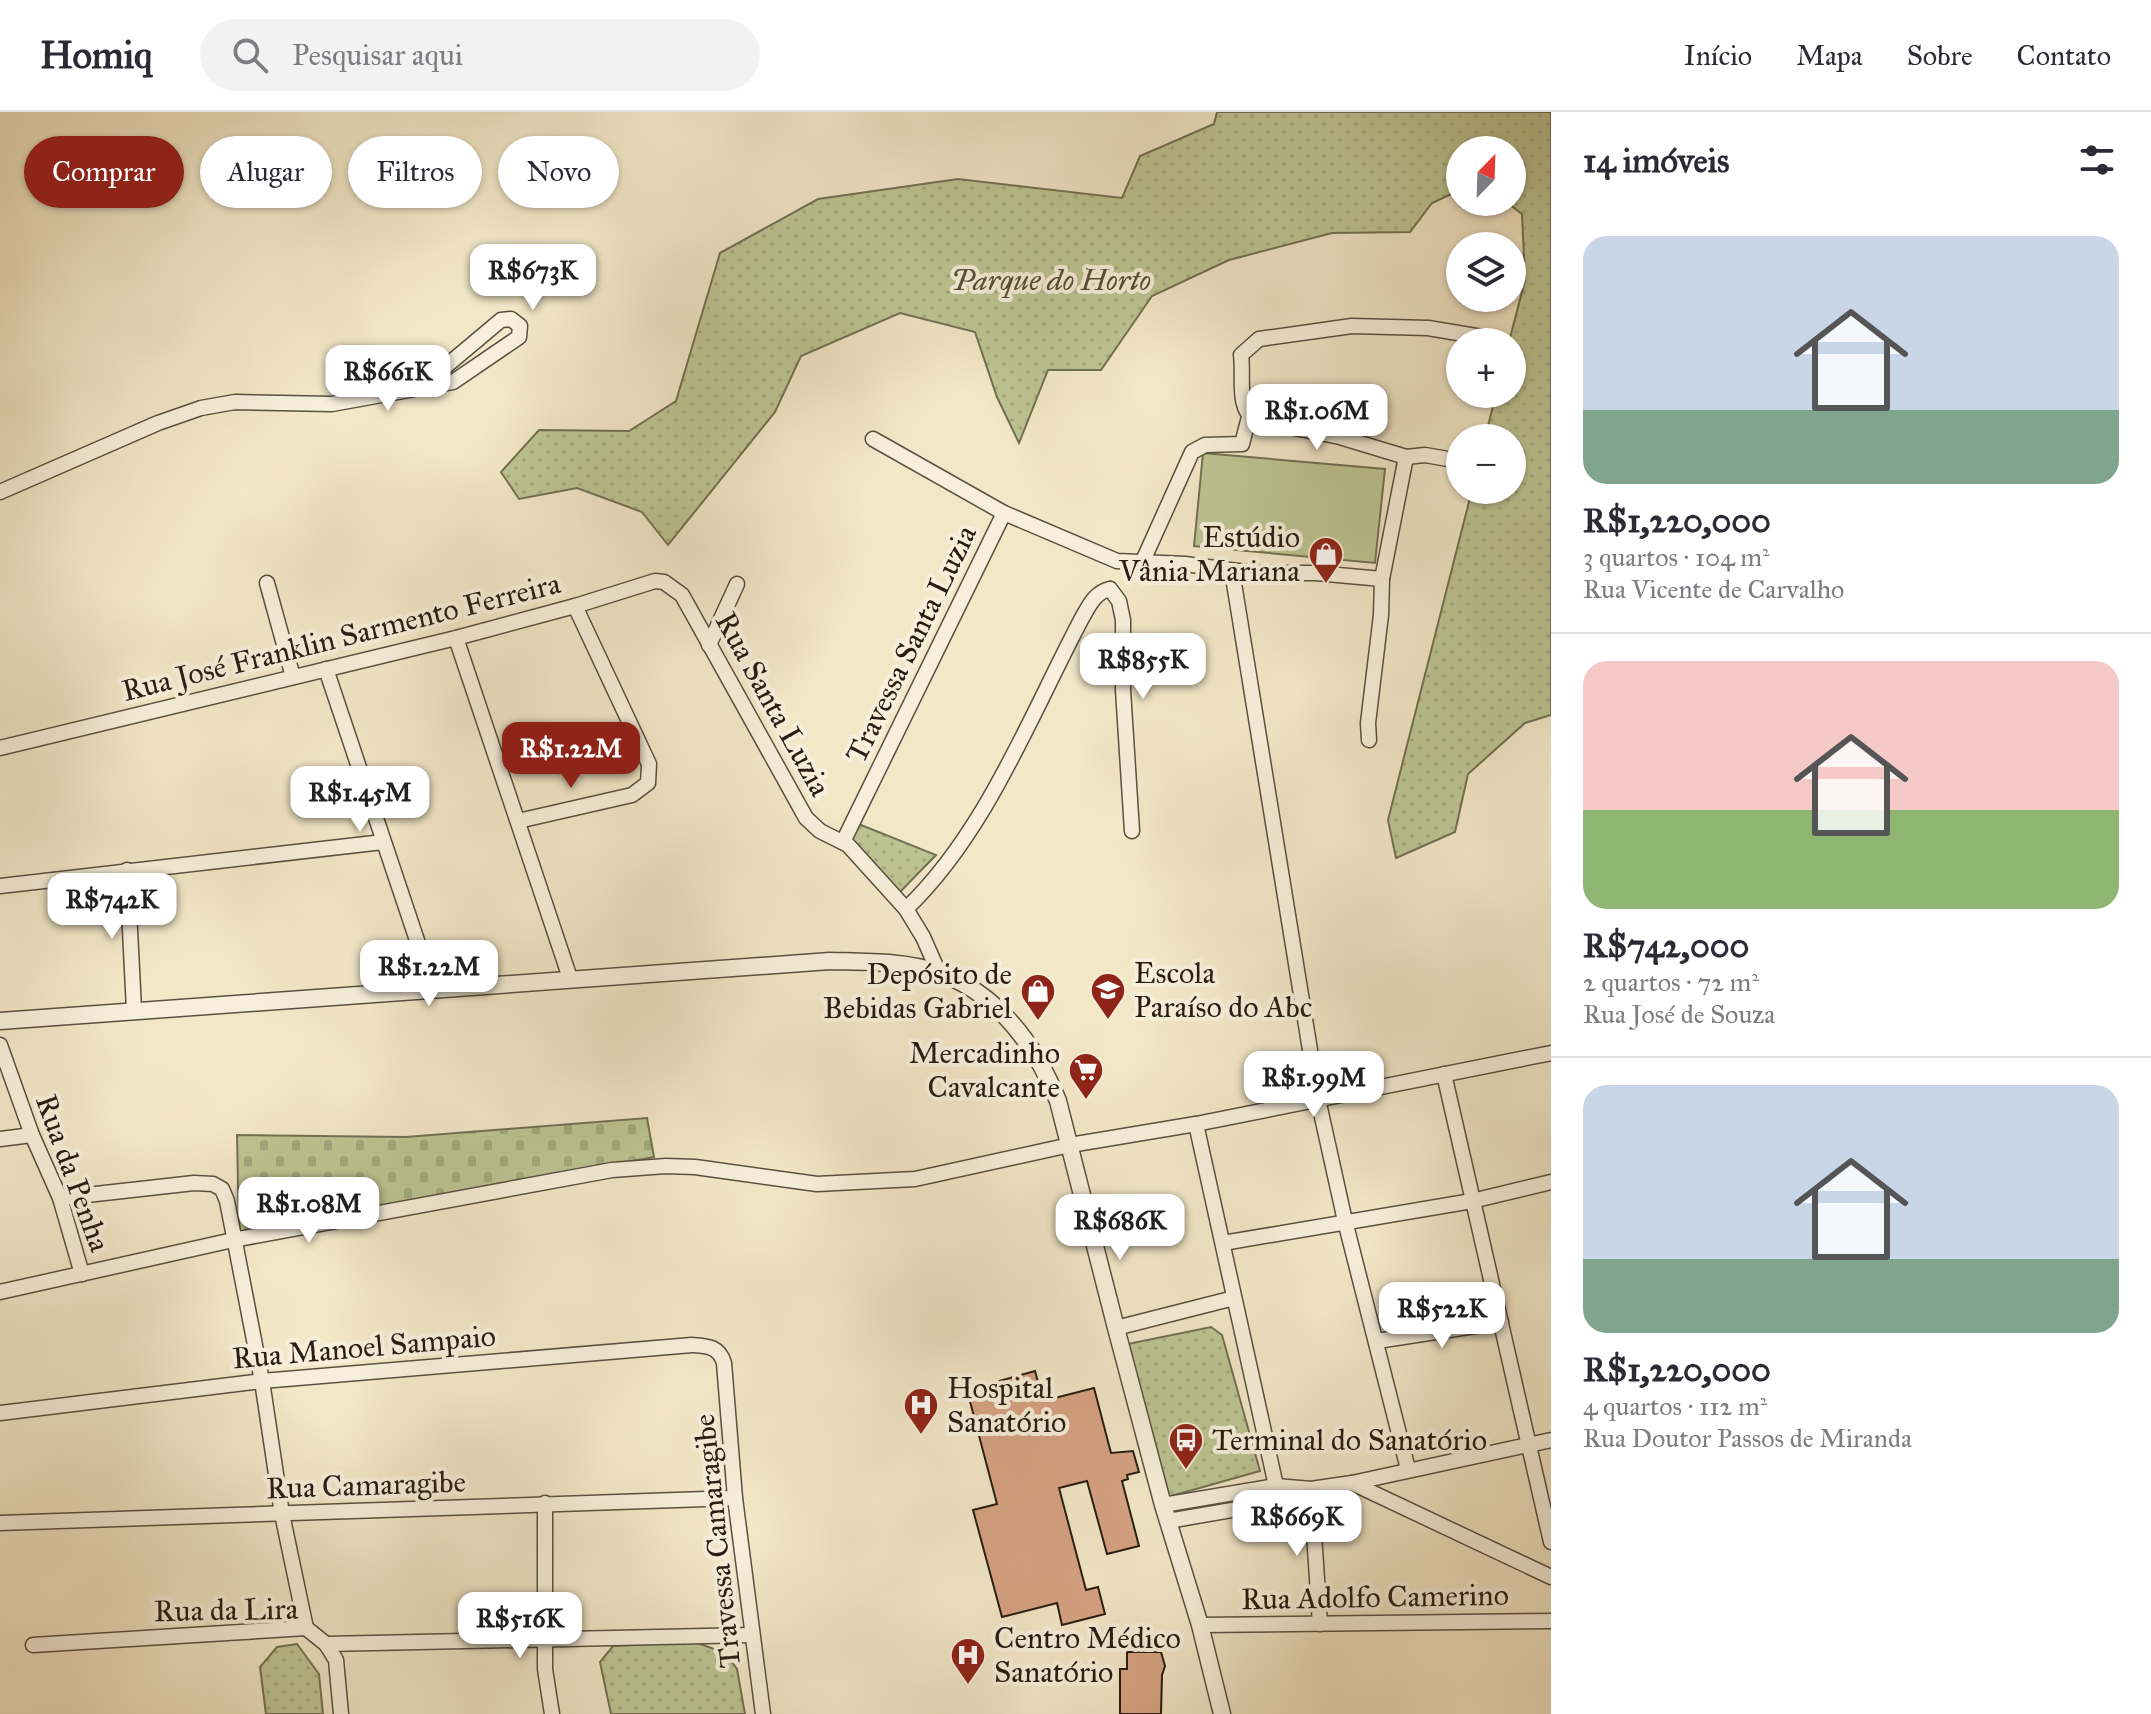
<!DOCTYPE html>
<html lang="pt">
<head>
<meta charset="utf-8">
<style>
	body { margin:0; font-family:"IM FELL Great Primer",serif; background:#f2f2f3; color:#2b2b33; height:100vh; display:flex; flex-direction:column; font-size:30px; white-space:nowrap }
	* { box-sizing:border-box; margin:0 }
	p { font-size:26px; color:#7c7c81 }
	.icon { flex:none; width:44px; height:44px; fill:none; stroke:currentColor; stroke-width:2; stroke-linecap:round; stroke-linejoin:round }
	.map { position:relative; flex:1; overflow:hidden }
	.panel { display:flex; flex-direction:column; background:#fff; width:600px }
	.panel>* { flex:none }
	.guide { position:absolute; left:24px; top:24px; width:760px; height:72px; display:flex; gap:16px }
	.needle { width:52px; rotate:23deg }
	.fabs { position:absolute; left:1446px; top:24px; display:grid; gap:16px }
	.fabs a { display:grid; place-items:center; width:80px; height:80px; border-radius:50%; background:#fff; box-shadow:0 2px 6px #0004; font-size:40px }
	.price { position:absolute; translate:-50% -68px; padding:0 18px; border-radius:16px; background:#fff; color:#222; font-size:26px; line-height:52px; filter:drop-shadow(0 2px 4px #0008) }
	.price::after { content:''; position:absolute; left:50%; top:48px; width:24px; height:18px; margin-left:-12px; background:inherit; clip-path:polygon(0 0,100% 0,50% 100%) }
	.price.selected { background:#8f2418; color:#fff }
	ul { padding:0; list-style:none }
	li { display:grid; align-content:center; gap:16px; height:424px; padding:0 32px }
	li+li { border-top:2px solid #e1e1e2 }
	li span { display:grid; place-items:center; height:248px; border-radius:24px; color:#555 }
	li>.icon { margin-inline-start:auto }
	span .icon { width:144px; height:144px; fill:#fffc; stroke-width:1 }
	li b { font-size:34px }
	h2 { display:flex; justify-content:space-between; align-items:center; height:96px; padding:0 32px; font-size:34px }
	.chip { padding:0 28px; border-radius:36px; background:#fff; box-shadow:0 2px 6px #0004; font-size:28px; line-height:72px }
	.chip.selected { background:#8f2418; color:#fff }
	header { display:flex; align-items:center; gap:48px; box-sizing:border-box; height:112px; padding:0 40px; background:#fff; border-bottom:2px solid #e1e1e2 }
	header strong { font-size:38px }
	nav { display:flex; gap:44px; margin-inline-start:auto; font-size:28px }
	.search { width:560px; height:72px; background:#f2f2f3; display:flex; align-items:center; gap:20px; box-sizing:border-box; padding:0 28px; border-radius:44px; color:#7c7c81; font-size:30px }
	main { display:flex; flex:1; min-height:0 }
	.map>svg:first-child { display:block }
	.grass { fill:url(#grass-dots); stroke:#727053; stroke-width:2 }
	.cemetery { fill:url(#cemetery-stones); stroke:#727053; stroke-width:2 }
	.garden { fill:#bdc493; stroke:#727053; stroke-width:2 }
	.building { fill:#d6a282; stroke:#271d13; stroke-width:2 }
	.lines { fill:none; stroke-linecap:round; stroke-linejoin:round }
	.minor-casing { stroke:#5a5040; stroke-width:17 }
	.tertiary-casing { stroke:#5a5040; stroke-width:19 }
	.minor { stroke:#f7efdb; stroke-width:14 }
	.tertiary { stroke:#f7efdb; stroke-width:16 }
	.labels { text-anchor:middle; stroke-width:8; stroke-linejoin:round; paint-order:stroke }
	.park-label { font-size:30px; font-style:italic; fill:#544f39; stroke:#f7efdb }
	.poi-label { font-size:30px; fill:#271d13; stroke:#f7efdb; text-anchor:start }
	.street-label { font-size:30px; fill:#271d13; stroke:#f7efdb }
</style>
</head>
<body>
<header>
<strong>Homiq</strong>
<div class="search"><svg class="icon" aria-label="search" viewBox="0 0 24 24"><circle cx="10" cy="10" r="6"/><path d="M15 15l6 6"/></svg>Pesquisar aqui</div>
<nav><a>Início</a><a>Mapa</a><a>Sobre</a><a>Contato</a></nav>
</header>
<main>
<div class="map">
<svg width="1551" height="1602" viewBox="0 0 1551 1602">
	<defs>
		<pattern id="grass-dots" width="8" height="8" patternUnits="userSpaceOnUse" patternTransform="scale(2)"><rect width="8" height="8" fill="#bdc493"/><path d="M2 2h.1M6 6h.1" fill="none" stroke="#a2a87e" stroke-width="1.8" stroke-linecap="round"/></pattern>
		<pattern id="cemetery-stones" width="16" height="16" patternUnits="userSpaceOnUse" patternTransform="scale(2)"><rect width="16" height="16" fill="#bdc493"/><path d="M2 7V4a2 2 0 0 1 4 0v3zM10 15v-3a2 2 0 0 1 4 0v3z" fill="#a2a87e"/></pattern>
	</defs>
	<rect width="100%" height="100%" fill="#f2e7c7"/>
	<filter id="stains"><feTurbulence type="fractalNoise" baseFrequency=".0025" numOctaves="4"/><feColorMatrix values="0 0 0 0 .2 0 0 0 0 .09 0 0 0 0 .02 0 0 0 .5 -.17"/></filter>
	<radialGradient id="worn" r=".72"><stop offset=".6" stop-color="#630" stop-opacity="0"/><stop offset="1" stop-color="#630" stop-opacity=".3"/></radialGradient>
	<g class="grass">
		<polygon points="1217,0 1551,0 1551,603 1525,611 1468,662 1455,720 1396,746 1388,708 1472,378 1512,378 1512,326 1485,326 1496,282 1512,282 1512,230 1509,230 1525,168 1522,102 1506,90 1512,90 1512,38 1460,38 1460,78 1432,91 1410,120 1332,121 1229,148 1152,184 1101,258 1048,258 1019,331 997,285 975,220 900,201 801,244 775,300 668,433 642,400 577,376 519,387 501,360 539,318 629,319 676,289 720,141 818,87 958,67 1122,86 1140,44 1214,12"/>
		<polygon points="856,711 936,743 897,783 847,724"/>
		<polygon points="1211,1215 1222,1223 1260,1359 1164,1386 1123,1233"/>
		<polygon points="695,1530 725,1541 737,1557 745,1602 611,1602 600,1550 613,1534"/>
		<polygon points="297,1532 319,1562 323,1602 266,1602 260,1555 277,1535"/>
	</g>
	<polygon class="cemetery" points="647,1006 654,1045 239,1124 237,1023 406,1025"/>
	<polygon class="garden" points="1203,341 1385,357 1375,451 1194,434"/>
	<g class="building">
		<polygon points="1035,1259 1043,1289 1094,1276 1111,1341 1133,1339 1139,1360 1127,1363 1128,1367 1122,1369 1139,1434 1107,1442 1087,1369 1059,1376 1086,1478 1098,1475 1105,1502 1062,1513 1057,1491 1002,1505 973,1398 997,1392 967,1278"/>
		<polygon points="1127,1540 1161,1540 1165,1554 1162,1563 1161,1602 1120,1602 1120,1557 1127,1557"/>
	</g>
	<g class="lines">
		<g class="minor-casing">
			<g id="minor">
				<polyline points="873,327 1004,401 1117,449 1185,452 1253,461 1316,461 1382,467"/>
				<path d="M1448 347 1425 343 1406 345 1340 325 1255 308C1236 297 1244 264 1241 243L1259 227 1352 214 1428 216 1482 225"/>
				<polyline points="0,380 158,311 201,296 235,290 332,292 453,270 519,225 520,214 511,207 501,208 445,255 438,272"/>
				<polyline points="1142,451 1192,340 1205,333 1242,332 1249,305"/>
				<polyline points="1232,459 1318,987 1345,1109 1408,1357"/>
				<polyline points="267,471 293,565"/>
				<polyline points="1110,477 1119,489 1123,508 1123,578 1132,719"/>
				<polyline points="456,526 570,866"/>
				<polyline points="709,533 737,472"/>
				<polyline points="326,557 433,876"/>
				<polyline points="1369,628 1368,611 1381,503 1382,467 1406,345"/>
				<polyline points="0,636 456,526 575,494 655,469 664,470 682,483 806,706 820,719 848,733 906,797 923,825 939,861"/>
				<polyline points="518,709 632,683 648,671 649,652 575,494"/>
				<polyline points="843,730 1004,401"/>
				<polyline points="127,758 134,898"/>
				<polyline points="0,774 383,730"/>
				<path d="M906 797C986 721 1031 602 1082 506 1089 494 1095 480 1110 477"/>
				<polyline points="0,933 32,1023 60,1086 82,1162"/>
				<polyline points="1444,962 1551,1430"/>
				<polyline points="1196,1012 1276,1374"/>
				<polyline points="0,1027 32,1023"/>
				<polyline points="60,1086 194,1071 213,1072 222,1077 227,1089 262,1269 282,1402 306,1516"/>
				<polyline points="1223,1131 1472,1089 1551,1070"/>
				<polyline points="0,1180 233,1128 612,1058 666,1054 695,1055 817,1072 915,1067 1070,1033 1196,1012 1551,941"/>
				<polyline points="1116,1216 1234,1186"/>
				<polyline points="1377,1229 1501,1210"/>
				<path d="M0 1301 262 1269 692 1233C707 1234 719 1234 724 1251L735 1386 763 1602"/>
				<polyline points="1352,1371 1551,1465"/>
				<polyline points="1311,1377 1320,1512"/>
				<polyline points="545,1391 545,1557 552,1602"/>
				<polyline points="1163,1393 1276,1374 1311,1377 1352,1371 1551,1328"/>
				<polyline points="1168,1409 1279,1390 1307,1379"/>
				<polyline points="0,1411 735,1386"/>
				<polyline points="1200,1513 1551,1509"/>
				<polyline points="326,1532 336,1548 341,1602"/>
				<polyline points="33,1533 306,1516 326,1532 752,1523"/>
			</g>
		</g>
		<g class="tertiary-casing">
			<path id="tertiary" d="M0 909 830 849C866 850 905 849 940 861 998 882 1036 934 1058 989L1116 1216 1163 1393 1200 1513 1222 1602"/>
		</g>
		<use href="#minor" class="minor"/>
		<use href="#tertiary" class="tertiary"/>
	</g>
	<defs>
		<g id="shop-pin" transform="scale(1.8)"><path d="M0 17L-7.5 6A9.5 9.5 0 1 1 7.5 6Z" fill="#8f2418" stroke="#f7efdb"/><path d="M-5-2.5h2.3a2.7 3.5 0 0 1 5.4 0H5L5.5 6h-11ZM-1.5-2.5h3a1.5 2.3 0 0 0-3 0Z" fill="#fff"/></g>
		<g id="school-pin" transform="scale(1.8)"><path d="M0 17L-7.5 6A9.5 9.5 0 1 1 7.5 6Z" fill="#8f2418" stroke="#f7efdb"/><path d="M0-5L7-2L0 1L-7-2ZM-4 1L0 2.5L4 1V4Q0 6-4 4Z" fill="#fff"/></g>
		<g id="supermarket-pin" transform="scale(1.8)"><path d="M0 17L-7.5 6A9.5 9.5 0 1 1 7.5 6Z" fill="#8f2418" stroke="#f7efdb"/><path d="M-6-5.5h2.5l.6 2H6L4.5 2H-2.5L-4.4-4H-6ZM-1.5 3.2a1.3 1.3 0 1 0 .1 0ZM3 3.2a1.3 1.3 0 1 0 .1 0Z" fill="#fff"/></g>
		<g id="hospital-pin" transform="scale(1.8)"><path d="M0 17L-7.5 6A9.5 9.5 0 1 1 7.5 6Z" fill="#8f2418" stroke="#f7efdb"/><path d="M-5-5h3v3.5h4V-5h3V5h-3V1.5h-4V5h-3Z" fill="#fff"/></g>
		<g id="bus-pin" transform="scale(1.8)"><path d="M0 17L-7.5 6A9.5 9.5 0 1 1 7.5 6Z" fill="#8f2418" stroke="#f7efdb"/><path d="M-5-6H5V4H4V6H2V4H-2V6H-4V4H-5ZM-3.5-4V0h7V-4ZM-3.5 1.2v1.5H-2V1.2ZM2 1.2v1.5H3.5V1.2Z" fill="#fff"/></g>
	</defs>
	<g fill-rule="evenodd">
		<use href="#shop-pin" x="1326" y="442"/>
		<use href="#school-pin" x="1108" y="878"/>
		<use href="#shop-pin" x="1038" y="879"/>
		<use href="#supermarket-pin" x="1086" y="958"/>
		<use href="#hospital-pin" x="921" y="1293"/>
		<use href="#bus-pin" x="1186" y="1328"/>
		<use href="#hospital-pin" x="968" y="1543"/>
	</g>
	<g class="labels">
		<g class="park-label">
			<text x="1051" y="178">Parque do Horto</text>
		</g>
		<g class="poi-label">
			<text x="1300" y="435" text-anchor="end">Estúdio<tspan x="1300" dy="34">Vânia Mariana</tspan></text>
			<text x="1134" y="871">Escola<tspan x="1134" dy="34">Paraíso do Abc</tspan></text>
			<text x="1012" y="872" text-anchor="end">Depósito de<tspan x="1012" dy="34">Bebidas Gabriel</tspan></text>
			<text x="1060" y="951" text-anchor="end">Mercadinho<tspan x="1060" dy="34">Cavalcante</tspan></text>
			<text x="947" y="1286">Hospital<tspan x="947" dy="34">Sanatório</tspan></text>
			<text x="1212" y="1338">Terminal do Sanatório</text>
			<text x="994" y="1536">Centro Médico<tspan x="994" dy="34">Sanatório</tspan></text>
		</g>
		<g class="street-label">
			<text transform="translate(341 525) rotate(-14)" y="10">Rua José Franklin Sarmento Ferreira</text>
			<text transform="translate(911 532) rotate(-64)" y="10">Travessa Santa Luzia</text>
			<text transform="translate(773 592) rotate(61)" y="10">Rua Santa Luzia</text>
			<text transform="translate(73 1061) rotate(70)" y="10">Rua da Penha</text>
			<text transform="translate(364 1235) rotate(-5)" y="10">Rua Manoel Sampaio</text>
			<text transform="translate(366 1373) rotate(-2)" y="10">Rua Camaragibe</text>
			<text transform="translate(717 1429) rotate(-96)" y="10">Travessa Camaragibe</text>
			<text transform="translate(1375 1485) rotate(-1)" y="10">Rua Adolfo Camerino</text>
			<text transform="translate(226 1498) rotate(-1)" y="10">Rua da Lira</text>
		</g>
	</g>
	<rect width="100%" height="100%" filter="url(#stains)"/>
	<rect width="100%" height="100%" fill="url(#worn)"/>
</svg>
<div class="fabs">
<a><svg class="needle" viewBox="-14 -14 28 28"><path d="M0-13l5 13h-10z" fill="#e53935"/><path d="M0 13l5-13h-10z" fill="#7c7c81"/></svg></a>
<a><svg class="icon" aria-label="layers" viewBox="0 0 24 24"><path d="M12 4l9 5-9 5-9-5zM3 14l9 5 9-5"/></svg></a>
<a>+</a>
<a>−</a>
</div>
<b class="price" style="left:533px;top:200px">R$673K</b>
<b class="price" style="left:388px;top:301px">R$661K</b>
<b class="price" style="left:1317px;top:340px">R$1.06M</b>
<b class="price" style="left:1143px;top:589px">R$855K</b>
<b class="price selected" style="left:571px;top:678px">R$1.22M</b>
<b class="price" style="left:360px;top:722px">R$1.45M</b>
<b class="price" style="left:112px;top:829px">R$742K</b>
<b class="price" style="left:429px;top:896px">R$1.22M</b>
<b class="price" style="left:1314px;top:1007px">R$1.99M</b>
<b class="price" style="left:309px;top:1133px">R$1.08M</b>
<b class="price" style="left:1120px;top:1150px">R$686K</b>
<b class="price" style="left:1442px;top:1238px">R$522K</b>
<b class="price" style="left:1297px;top:1446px">R$669K</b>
<b class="price" style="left:520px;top:1548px">R$516K</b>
<div class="guide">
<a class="chip selected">Comprar</a>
<a class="chip">Alugar</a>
<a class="chip">Filtros</a>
<a class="chip">Novo</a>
</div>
</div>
<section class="panel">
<h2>14 imóveis<svg class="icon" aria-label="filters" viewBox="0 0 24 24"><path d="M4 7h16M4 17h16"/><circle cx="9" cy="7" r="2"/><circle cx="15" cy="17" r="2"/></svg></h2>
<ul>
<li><span style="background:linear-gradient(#c9d6e8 70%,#7fa58c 0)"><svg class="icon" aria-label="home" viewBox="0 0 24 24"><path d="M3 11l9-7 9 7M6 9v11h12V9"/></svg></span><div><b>R$1,220,000</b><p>3 quartos · 104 m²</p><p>Rua Vicente de Carvalho</p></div></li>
<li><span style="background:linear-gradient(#f6c9c9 60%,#8fb573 0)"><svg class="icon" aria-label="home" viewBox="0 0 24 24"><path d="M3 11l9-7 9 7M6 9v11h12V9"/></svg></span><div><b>R$742,000</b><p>2 quartos · 72 m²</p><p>Rua José de Souza</p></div></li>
<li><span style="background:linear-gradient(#c9d6e8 70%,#7fa58c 0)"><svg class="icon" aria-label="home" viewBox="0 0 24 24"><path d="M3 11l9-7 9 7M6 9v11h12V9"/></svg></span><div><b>R$1,220,000</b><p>4 quartos · 112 m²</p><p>Rua Doutor Passos de Miranda</p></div></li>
</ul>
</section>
</main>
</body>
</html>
